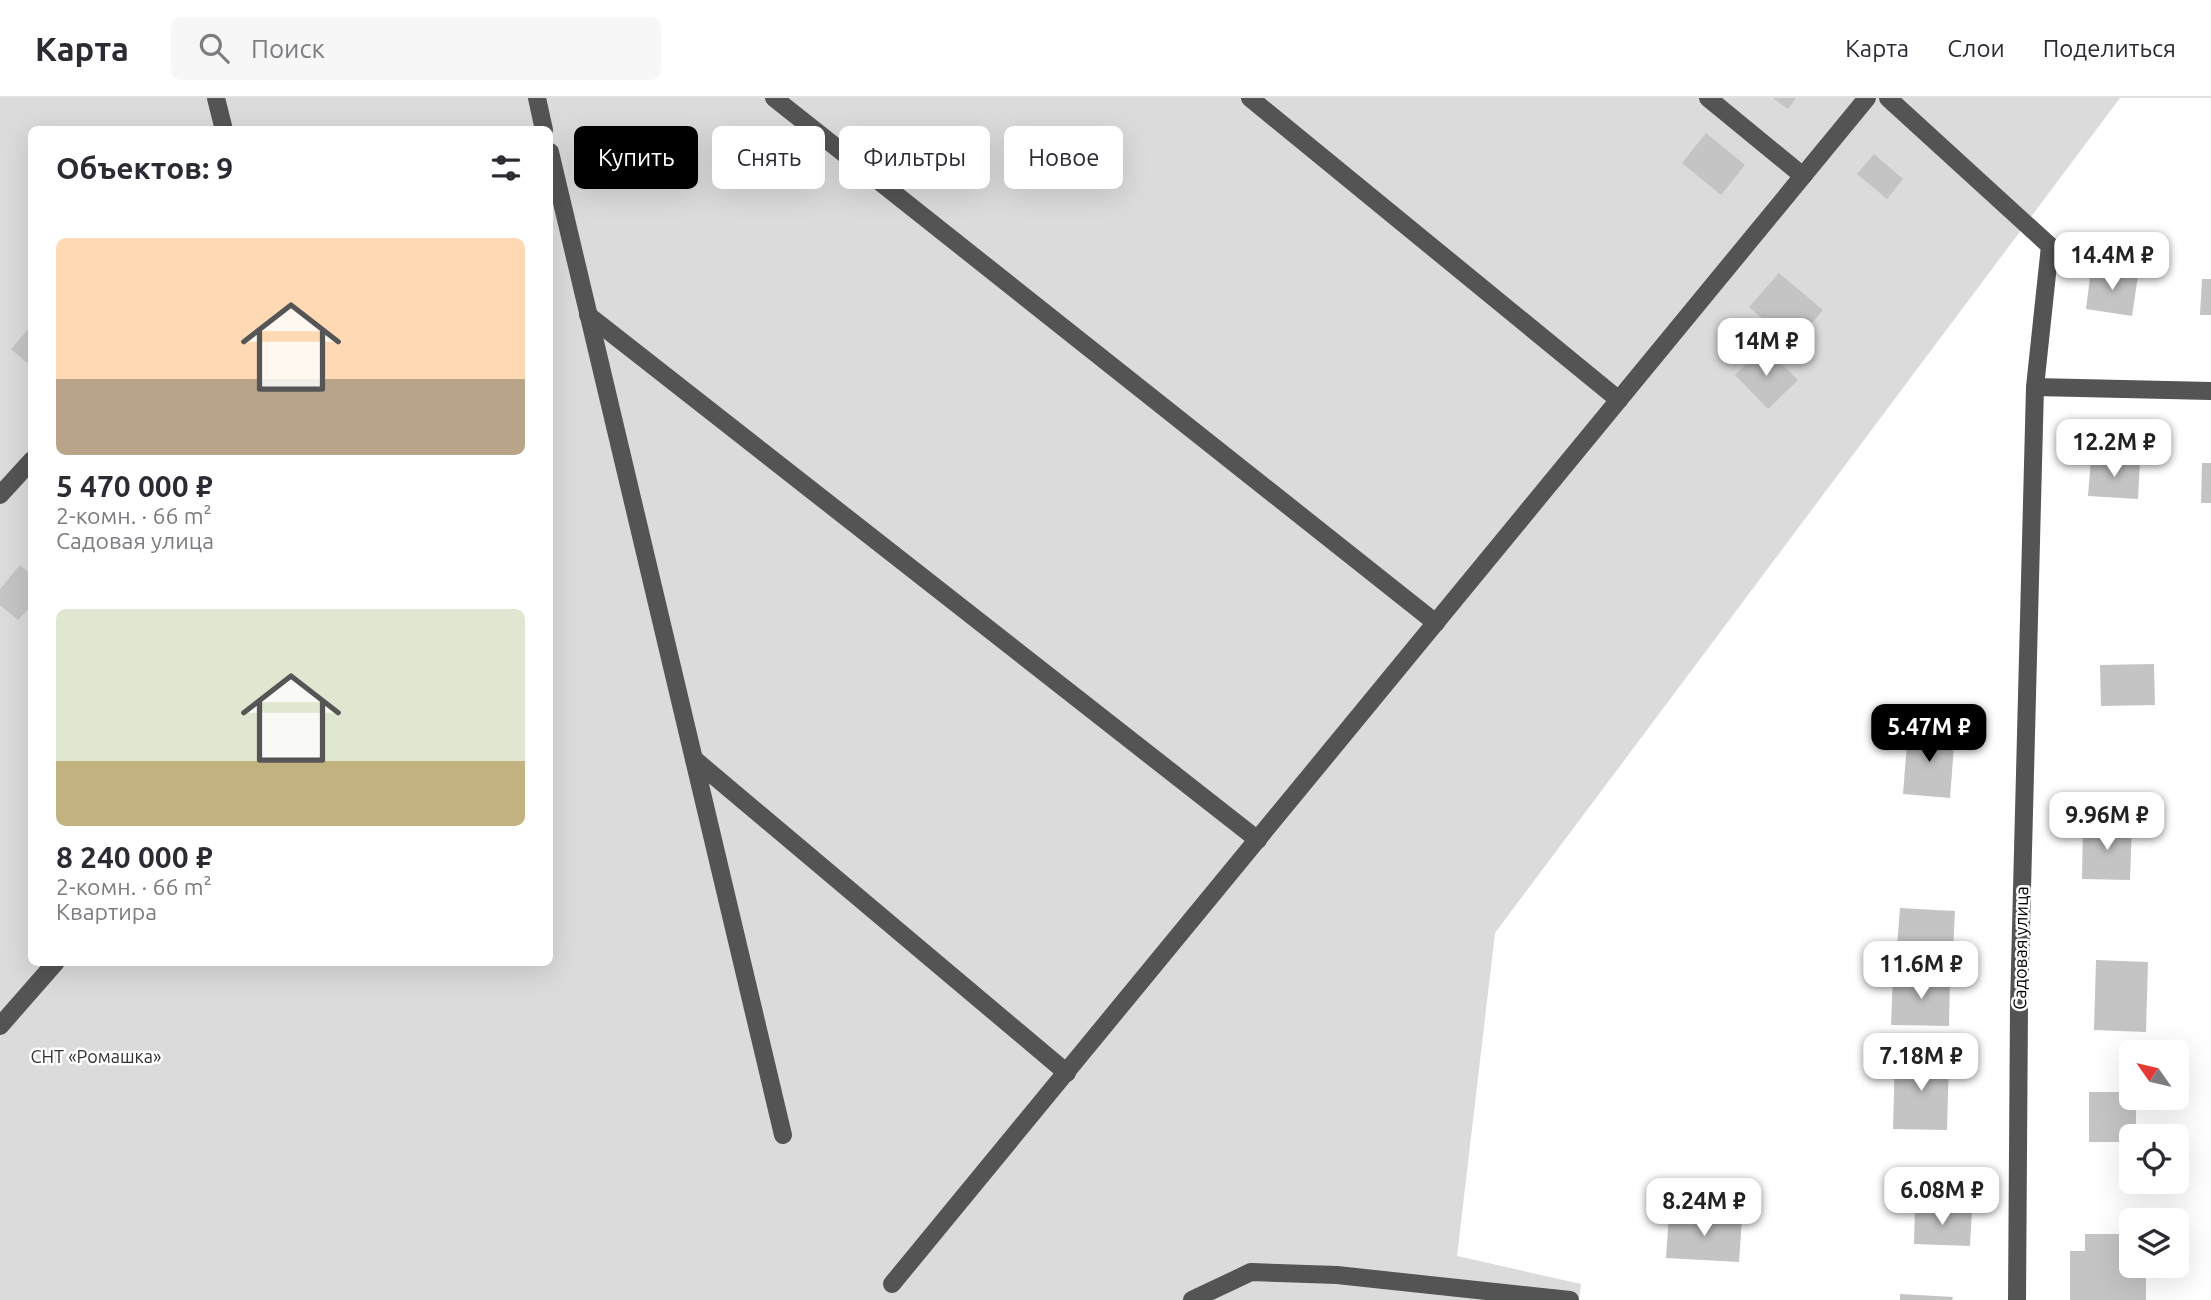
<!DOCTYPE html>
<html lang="ru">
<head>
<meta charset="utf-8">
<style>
	body { margin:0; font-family:Ubuntu,sans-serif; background:#f7f7f7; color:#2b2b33; height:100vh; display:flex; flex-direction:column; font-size:26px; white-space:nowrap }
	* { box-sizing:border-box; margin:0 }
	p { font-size:23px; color:#7c7c81 }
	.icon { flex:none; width:38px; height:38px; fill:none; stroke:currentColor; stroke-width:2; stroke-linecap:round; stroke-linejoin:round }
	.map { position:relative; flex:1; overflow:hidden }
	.drawer { position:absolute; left:28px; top:28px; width:525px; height:840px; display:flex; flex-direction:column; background:#fff; border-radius:10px; box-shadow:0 7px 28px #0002 }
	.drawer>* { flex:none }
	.guide { position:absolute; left:574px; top:28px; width:665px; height:63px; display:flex; gap:14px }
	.needle { width:46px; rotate:304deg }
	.tools { position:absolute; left:2119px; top:942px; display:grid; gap:14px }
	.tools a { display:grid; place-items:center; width:70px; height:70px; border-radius:10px; background:#fff; box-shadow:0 7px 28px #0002; font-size:35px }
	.price { position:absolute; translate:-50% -60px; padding:0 16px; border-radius:14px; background:#fff; color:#222; font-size:23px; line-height:46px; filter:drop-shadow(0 2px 4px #0008) }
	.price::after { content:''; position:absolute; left:50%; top:42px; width:21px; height:16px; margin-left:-10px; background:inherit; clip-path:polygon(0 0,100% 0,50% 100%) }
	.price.selected { background:#000; color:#fff }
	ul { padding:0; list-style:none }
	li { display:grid; align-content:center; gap:14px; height:371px; padding:0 28px }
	li span { display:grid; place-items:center; height:217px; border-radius:10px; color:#555 }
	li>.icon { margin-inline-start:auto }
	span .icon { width:126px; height:126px; fill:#fffc; stroke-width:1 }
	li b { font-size:30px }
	h2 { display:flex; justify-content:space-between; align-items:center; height:84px; padding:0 28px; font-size:30px }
	.tag { padding:0 24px; border-radius:10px; background:#fff; box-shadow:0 7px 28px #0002; font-size:24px; line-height:63px }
	.tag.selected { background:#000; color:#fff }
	header { display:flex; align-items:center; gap:42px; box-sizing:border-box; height:98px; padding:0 35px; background:#fff; border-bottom:2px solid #e1e1e2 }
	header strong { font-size:33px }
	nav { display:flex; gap:38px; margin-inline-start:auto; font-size:24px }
	.search { width:490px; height:63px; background:#f7f7f7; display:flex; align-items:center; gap:18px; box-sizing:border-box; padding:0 24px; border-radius:10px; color:#7c7c81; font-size:26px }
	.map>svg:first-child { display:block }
	.green { fill:#dbdbdb; fill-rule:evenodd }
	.building { fill:#c4c4c4 }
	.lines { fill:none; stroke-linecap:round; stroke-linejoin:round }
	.minor { stroke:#545454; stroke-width:18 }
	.labels { text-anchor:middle; stroke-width:5; stroke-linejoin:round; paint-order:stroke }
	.street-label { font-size:18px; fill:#000; stroke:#fff }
	.park-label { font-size:18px; fill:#323232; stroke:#fff }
</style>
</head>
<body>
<header>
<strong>Карта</strong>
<div class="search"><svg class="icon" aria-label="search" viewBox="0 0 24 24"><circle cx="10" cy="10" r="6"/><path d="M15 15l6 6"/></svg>Поиск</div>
<nav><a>Карта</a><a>Слои</a><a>Поделиться</a></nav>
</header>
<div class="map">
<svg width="2211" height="1202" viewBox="0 0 2211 1202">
	<rect width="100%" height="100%" fill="#fff"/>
	<path class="green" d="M0 0H2120L1495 835 1457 1158 1581 1186 1579 1202H0ZM32 32H550V864H32Z"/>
	<g class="building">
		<polygon points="1773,0 1796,0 1788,11"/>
		<polygon points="1706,35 1745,67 1721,97 1682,65"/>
		<polygon points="1874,56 1903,81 1887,101 1857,76"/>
		<polygon points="2091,171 2138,178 2132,218 2086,211"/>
		<polygon points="1779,175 1823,212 1793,247 1749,209"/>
		<polygon points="2202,181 2211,181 2211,217 2200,217"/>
		<polygon points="32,227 32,260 27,265 11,251"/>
		<polygon points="1764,249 1798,282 1768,311 1735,277"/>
		<polygon points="2091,361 2140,363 2138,401 2088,398"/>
		<polygon points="2202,365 2211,365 2211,405 2201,405"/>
		<polygon points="20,467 32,477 32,507 18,522 0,507 0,491"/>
		<polygon points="2154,566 2155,607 2101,608 2100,567"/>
		<polygon points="1908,632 1955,635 1950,700 1903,696"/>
		<polygon points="2083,726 2132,727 2130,782 2082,781"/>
		<polygon points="1900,810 1955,813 1953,853 1897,849"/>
		<polygon points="2096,862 2148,864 2146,934 2094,932"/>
		<polygon points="1893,877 1950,878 1949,928 1891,927"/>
		<polygon points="1895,959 1949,960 1947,1032 1893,1031"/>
		<polygon points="2089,994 2132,994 2132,999 2136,999 2136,1038 2132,1038 2132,1044 2089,1044"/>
		<polygon points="1915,1109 1972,1113 1970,1148 1914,1146"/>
		<polygon points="1669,1116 1742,1120 1739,1164 1666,1160"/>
		<polygon points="2085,1136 2132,1136 2132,1167 2146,1167 2146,1202 2070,1202 2070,1153 2085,1153"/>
		<polygon points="1900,1196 1953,1199 1952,1202 1900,1202"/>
	</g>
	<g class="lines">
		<g class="minor">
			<polyline points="216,0 224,32"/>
			<polyline points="537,0 544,32"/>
			<polyline points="774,0 1436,525"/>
			<polyline points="1250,0 1619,302"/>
			<polyline points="1708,0 1803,78"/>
			<polyline points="1888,0 2050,148 2035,289 2211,293"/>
			<polyline points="550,54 783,1037"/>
			<polyline points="588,217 1258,742"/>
			<polyline points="0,397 32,362"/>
			<polyline points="694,661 1067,975"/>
			<polyline points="0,928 56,864"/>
			<polyline points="892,1186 1867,0"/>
			<polyline points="1192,1202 1251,1174 1337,1177 1570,1202"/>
			<polyline points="2017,1202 2019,907 2035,289"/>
		</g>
	</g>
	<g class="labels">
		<g class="street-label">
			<text transform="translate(2021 850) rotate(-89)" y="6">Садовая улица</text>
		</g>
		<g class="park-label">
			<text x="96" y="965">СНТ «Ромашка»</text>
		</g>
	</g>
</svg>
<div class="tools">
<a><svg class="needle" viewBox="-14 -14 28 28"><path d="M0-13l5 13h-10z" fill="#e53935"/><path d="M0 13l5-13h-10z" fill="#7c7c81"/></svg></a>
<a><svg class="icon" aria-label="locate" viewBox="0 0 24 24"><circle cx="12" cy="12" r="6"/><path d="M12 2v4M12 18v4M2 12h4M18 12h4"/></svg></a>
<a><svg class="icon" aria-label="layers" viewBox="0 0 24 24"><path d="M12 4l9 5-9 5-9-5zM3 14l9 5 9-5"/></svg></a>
</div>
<b class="price" style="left:2112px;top:194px">14.4M ₽</b>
<b class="price" style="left:1766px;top:280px">14M ₽</b>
<b class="price" style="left:2114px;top:381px">12.2M ₽</b>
<b class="price selected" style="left:1929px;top:666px">5.47M ₽</b>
<b class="price" style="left:2107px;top:754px">9.96M ₽</b>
<b class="price" style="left:1921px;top:903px">11.6M ₽</b>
<b class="price" style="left:1921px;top:995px">7.18M ₽</b>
<b class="price" style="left:1942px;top:1129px">6.08M ₽</b>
<b class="price" style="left:1704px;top:1140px">8.24M ₽</b>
<div class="guide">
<a class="tag selected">Купить</a>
<a class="tag">Снять</a>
<a class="tag">Фильтры</a>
<a class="tag">Новое</a>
</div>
<section class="drawer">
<h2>Объектов: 9<svg class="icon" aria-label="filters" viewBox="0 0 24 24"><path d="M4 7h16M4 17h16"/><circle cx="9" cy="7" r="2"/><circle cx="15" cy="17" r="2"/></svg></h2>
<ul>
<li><span style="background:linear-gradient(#ffd9b3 65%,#b9a48a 0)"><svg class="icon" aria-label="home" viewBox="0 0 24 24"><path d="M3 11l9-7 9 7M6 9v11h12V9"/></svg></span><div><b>5 470 000 ₽</b><p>2-комн. · 66 m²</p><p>Садовая улица</p></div></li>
<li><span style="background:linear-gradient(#dfe7d0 70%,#c2b280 0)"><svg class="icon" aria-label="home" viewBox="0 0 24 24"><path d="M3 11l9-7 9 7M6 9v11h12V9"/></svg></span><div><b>8 240 000 ₽</b><p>2-комн. · 66 m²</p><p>Квартира</p></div></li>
</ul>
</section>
</div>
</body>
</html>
